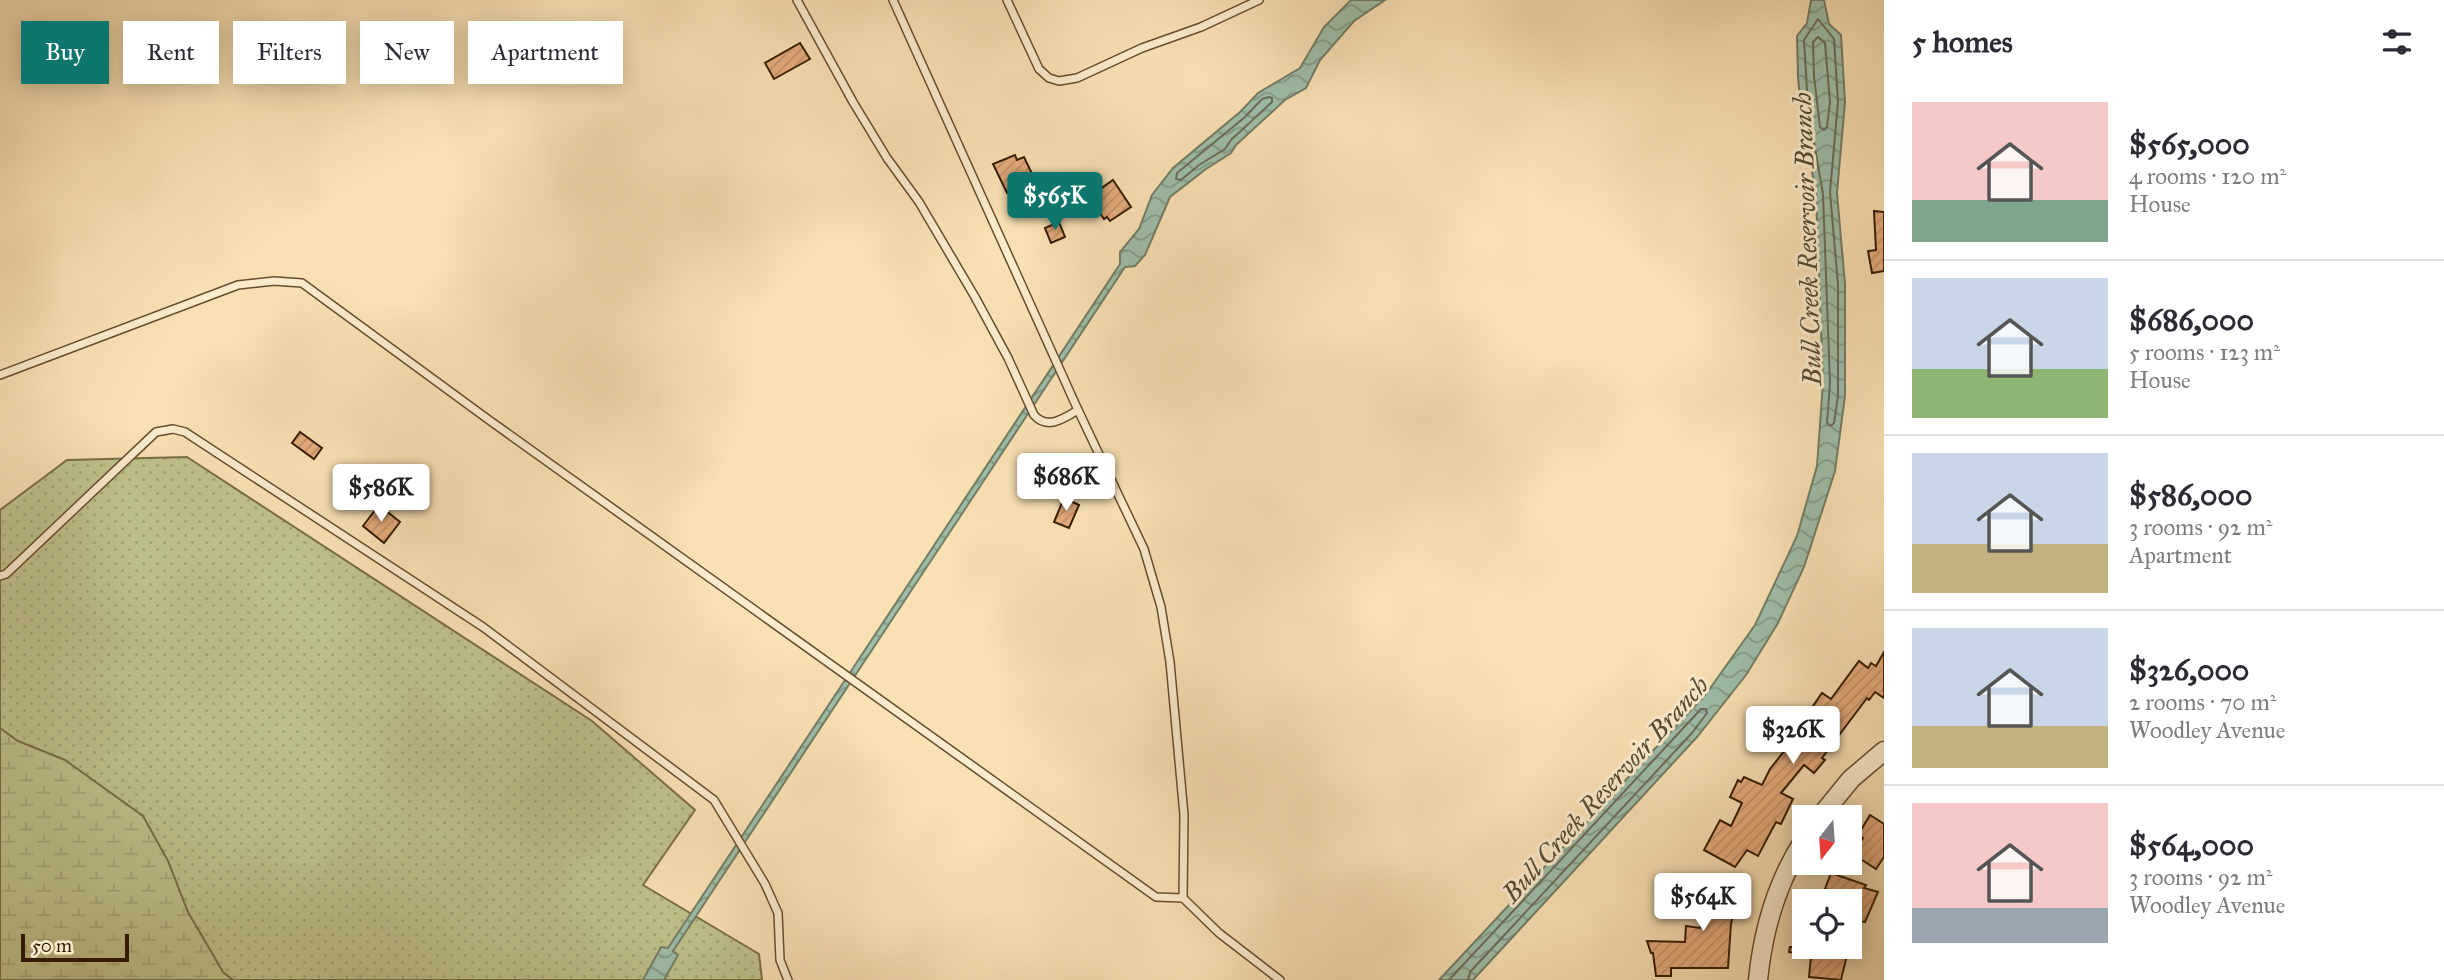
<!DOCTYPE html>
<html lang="en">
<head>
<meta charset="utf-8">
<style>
	body { margin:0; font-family:"IM FELL Great Primer",serif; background:#f2f2f3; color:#2b2b33; height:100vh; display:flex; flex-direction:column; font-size:26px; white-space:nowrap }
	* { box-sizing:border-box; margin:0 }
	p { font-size:23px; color:#7c7c81 }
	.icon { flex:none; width:38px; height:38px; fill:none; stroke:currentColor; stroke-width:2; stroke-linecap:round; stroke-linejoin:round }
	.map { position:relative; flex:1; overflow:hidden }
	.side { display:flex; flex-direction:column; background:#fff; width:560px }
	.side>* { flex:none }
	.banner { position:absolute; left:21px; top:21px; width:665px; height:63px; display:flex; gap:14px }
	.needle { width:46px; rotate:197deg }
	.fabs { position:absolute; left:1792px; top:805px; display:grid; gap:14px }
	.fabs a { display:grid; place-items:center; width:70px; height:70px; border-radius:0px; background:#fff; box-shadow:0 4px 18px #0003; font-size:35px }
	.scale { position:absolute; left:21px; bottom:18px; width:108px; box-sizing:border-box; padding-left:7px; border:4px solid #361c01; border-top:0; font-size:19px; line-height:24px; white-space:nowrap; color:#361c01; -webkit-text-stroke:5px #fbecce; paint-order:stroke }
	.price { position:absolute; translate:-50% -60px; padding:0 16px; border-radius:7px; background:#fff; color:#222; font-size:23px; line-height:46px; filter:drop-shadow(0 2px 4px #0008) }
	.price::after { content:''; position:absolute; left:50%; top:42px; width:21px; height:16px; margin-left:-10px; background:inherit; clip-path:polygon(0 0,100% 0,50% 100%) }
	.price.active { background:#0f766e; color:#fff }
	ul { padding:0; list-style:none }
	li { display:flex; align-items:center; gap:21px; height:175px; padding:0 28px }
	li+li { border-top:2px solid #e1e1e2 }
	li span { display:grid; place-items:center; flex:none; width:196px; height:140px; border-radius:0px; color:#555 }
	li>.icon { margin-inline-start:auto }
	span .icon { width:84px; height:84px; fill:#fffc; stroke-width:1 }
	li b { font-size:30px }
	h2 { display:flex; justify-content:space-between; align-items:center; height:84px; padding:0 28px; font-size:30px }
	.pill { padding:0 24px; border-radius:0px; background:#fff; box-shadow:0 4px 18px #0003; font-size:24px; line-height:63px }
	.pill.active { background:#0f766e; color:#fff }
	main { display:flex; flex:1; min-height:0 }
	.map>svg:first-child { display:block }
	.grass { fill:url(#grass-dots); stroke:#7a6f46; stroke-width:2 }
	.wetland { fill:url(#wetland-marsh); stroke:#7a6f46; stroke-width:2 }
	.water { fill:url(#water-waves); stroke:#747d66; stroke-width:2 }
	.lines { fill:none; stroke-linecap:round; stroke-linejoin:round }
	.shore { stroke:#6a6d56; stroke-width:2 }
	.building { fill:url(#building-hatch); stroke:#361c01; stroke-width:2 }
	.service-casing { stroke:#674d2e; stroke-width:10 }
	.tertiary-casing { stroke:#674d2e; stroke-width:21 }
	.service { stroke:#fbecce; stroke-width:7 }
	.tertiary { stroke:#fbecce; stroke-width:18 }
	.labels { text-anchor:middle; stroke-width:6; stroke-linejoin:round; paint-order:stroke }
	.water-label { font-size:26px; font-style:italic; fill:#554d34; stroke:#fbecce }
</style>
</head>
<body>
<main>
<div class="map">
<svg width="1884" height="980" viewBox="0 0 1884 980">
	<defs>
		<pattern id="grass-dots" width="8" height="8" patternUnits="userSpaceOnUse" patternTransform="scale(1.75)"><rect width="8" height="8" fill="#bfc28c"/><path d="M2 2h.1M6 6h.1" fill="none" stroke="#a5a677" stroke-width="1.8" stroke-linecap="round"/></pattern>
		<pattern id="wetland-marsh" width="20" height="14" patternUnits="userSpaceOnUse" patternTransform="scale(1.75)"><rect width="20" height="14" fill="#bfc28c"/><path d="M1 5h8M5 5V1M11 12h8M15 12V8" fill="none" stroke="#a5a677"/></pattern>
		<pattern id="water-waves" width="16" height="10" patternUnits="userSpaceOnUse" patternTransform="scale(1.75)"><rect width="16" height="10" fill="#9ebeaa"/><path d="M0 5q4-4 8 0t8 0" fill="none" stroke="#829a88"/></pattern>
		<pattern id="building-hatch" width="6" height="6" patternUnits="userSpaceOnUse" patternTransform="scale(1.75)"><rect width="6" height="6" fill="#e6ac7d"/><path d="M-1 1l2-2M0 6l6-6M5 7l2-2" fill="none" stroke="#c6936a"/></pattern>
	</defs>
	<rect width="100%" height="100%" fill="#f9e1b4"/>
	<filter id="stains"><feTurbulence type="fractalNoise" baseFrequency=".00286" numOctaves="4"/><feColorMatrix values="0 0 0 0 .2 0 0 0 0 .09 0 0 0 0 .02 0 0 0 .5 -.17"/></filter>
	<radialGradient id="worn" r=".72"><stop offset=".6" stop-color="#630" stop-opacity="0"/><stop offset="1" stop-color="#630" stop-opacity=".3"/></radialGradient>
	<polygon class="grass" points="187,457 592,721 695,810 643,885 759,954 762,980 0,980 0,510 67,460"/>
	<polygon class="wetland" points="0,728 18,741 65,760 143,816 168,861 188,912 223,972 233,980 0,980"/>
	<g class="water">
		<polygon points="1351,0 1385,0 1354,21 1320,60 1306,88 1285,100 1236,145 1231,153 1206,169 1170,197 1145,255 1135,266 1125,267 673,951 678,955 664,980 643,980 661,947 668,948 1120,264 1120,252 1139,229 1152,195 1173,168 1240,112 1258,93 1300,68 1324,27"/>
		<polygon points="1811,0 1824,0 1829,24 1841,35 1845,102 1837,193 1845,284 1845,396 1835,471 1804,567 1778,623 1746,675 1697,737 1473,980 1439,980 1706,694 1755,625 1797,536 1817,466 1823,383 1816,194 1801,109 1798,77 1797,36 1807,23"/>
	</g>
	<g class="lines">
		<g class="shore">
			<polygon points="1818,19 1834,39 1838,102 1830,192 1838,285 1838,396 1834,423 1831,426 1827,423 1830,383 1823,194 1808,108 1804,40"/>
			<polygon points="1818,37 1825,43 1830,102 1827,127 1824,130 1820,127 1814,76 1813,42"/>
			<polygon points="1269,97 1272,98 1272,102 1231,140 1225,149 1199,165 1181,180 1176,179 1177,173 1245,117 1262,99"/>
			<polyline points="1449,980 1701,709 1706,709 1707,713 1692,733 1470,972 1468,980"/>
		</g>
	</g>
	<g class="building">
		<polygon points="800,43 810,59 774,79 765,63"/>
		<polygon points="1015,155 1017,160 1024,157 1035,180 1007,193 993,164"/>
		<polygon points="1113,180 1131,207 1110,221 1107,217 1104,219 1089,197"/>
		<polygon points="1874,211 1884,212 1884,271 1872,273 1868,251 1876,250"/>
		<polygon points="1059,222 1065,237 1051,243 1045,228"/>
		<polygon points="300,432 322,448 314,459 292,443"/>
		<polygon points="1061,472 1077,479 1069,497 1053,490"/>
		<polygon points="1064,498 1079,505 1069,528 1054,522"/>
		<polygon points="379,505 400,522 384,543 363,526"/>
		<polygon points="1884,652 1884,698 1875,692 1869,700 1867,698 1822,758 1825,760 1814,773 1804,765 1781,793 1793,799 1781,824 1776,822 1758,856 1747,850 1735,867 1704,850 1720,820 1731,826 1742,803 1730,797 1738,780 1741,782 1744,777 1762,785 1770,769 1785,750 1777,741 1785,731 1793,735 1822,693 1831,699 1859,661 1868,668 1871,663 1876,666"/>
		<polygon points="1870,815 1884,824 1884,857 1876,869 1853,854 1863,838 1858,835"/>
		<polygon points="1831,873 1866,885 1864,888 1878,892 1865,922 1850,919 1850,901 1835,901 1838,894 1825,889"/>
		<polygon points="1705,876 1745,887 1740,904 1736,903 1731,924 1728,968 1671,968 1671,976 1656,976 1653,953 1651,953 1647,941 1685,942 1686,926 1700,928 1707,904 1698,901"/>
		<polygon points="1790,947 1849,947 1841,980 1809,977 1811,956 1789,952"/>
	</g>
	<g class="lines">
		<g class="service-casing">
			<g id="service">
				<path d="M797 0 853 102 887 158 919 202 975 297 1008 358 1034 415C1047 430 1063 419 1078 410"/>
				<polyline points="893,0 1078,410 1144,549 1161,607 1170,662 1184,815 1183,898"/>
				<polyline points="1007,0 1039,69 1049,78 1059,81 1077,78 1142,48 1201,27 1259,0"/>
				<polyline points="0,375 238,285 274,281 302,283 489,420 1156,897 1183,898 1219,933 1280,980"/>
				<polyline points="0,576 6,574 156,432 173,429 185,432 483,627 714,800 765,884 778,913 780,960 788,980"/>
			</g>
		</g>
		<g class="tertiary-casing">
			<g id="tertiary">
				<polyline points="1820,817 1851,779 1884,751"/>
				<path d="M1758 980C1763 930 1777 882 1804 840"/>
			</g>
		</g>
		<use href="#service" class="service"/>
		<use href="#tertiary" class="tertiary"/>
	</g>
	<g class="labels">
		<g class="water-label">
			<text transform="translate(1807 239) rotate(-92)" y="9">Bull Creek Reservoir Branch</text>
			<text transform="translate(1605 789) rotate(-48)" y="9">Bull Creek Reservoir Branch</text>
		</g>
	</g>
	<rect width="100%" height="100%" filter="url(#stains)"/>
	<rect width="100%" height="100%" fill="url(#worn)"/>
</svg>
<div class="fabs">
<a><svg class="needle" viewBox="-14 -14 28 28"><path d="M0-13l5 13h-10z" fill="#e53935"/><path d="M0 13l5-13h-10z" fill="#7c7c81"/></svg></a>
<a><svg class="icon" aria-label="locate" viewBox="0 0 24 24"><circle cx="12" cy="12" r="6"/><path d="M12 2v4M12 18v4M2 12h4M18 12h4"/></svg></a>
</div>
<div class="scale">50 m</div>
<b class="price active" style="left:1055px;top:232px">$565K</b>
<b class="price" style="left:1066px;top:513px">$686K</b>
<b class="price" style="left:381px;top:524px">$586K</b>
<b class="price" style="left:1793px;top:766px">$326K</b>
<b class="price" style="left:1703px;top:933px">$564K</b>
<div class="banner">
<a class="pill active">Buy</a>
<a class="pill">Rent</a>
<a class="pill">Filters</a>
<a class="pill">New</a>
<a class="pill">Apartment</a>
</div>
</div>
<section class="side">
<h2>5 homes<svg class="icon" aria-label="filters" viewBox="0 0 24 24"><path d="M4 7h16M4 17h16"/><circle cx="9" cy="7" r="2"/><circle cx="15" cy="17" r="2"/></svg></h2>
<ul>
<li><span style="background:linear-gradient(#f6c9c9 70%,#7fa58c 0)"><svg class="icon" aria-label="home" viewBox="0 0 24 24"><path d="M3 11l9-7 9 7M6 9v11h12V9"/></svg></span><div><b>$565,000</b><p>4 rooms · 120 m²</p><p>House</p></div></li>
<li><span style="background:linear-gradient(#c9d6e8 65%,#8fb573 0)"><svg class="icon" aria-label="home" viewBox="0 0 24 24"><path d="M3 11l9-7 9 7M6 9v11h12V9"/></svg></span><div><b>$686,000</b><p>5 rooms · 123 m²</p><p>House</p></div></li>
<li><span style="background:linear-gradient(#c9d6e8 65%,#c2b280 0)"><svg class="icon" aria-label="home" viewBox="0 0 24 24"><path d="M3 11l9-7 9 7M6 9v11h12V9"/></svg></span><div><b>$586,000</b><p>3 rooms · 92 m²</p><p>Apartment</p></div></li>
<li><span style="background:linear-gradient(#c9d6e8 70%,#c2b280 0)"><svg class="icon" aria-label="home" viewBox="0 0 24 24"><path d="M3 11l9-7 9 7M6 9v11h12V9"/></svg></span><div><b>$326,000</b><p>2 rooms · 70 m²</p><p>Woodley Avenue</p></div></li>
<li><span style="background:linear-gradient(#f6c9c9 75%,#9aa5b1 0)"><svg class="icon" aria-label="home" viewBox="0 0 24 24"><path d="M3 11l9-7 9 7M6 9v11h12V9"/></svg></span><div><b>$564,000</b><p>3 rooms · 92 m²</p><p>Woodley Avenue</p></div></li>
</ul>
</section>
</main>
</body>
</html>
